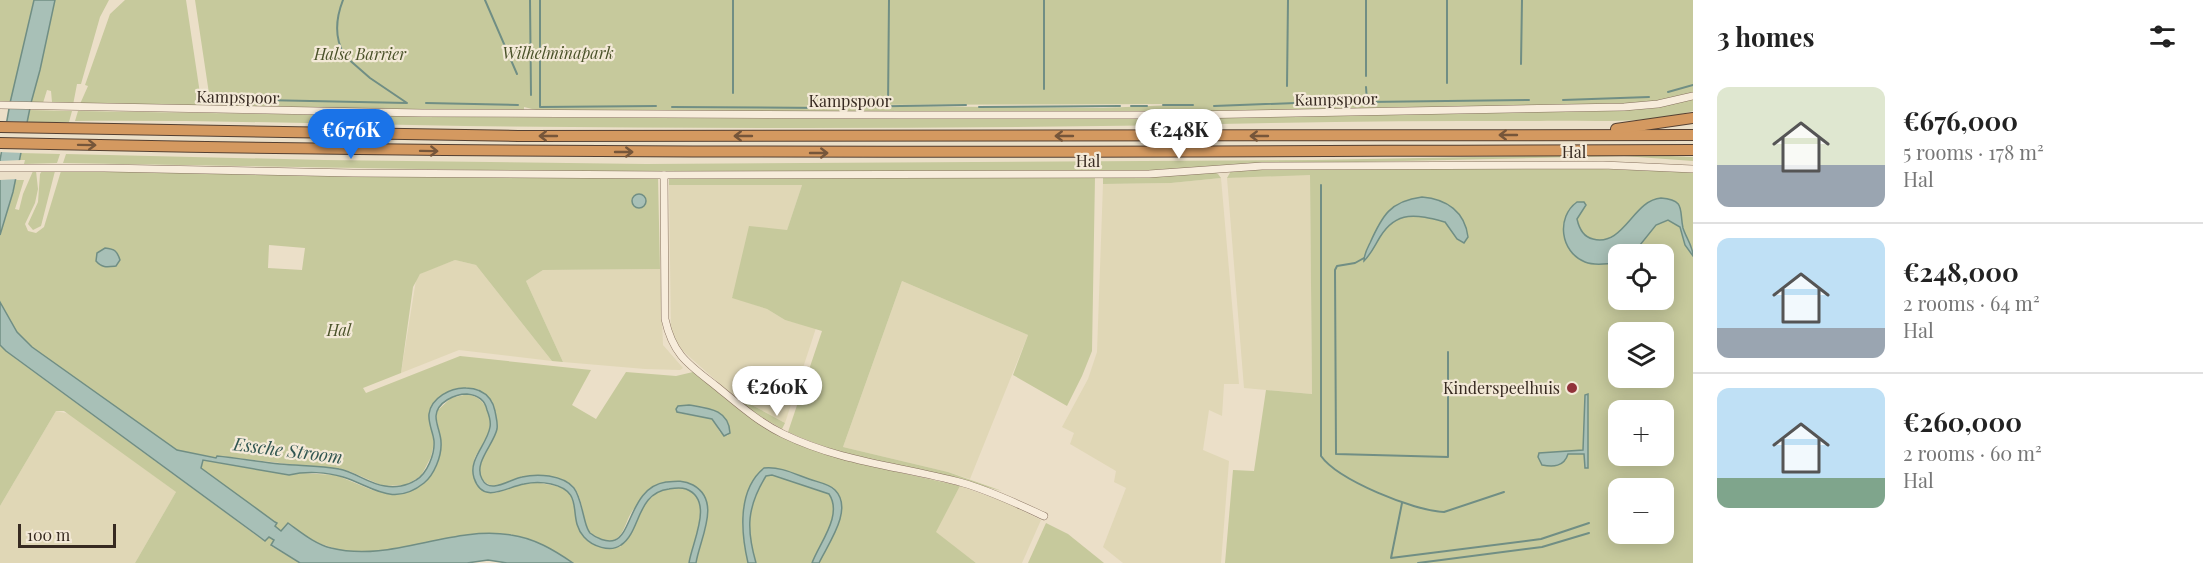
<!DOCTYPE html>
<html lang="en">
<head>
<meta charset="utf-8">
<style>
	body { margin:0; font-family:"Playfair Display",serif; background:#f6f6f6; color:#222; height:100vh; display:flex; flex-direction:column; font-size:22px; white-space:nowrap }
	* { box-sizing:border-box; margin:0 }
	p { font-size:20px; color:#767676 }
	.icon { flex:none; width:33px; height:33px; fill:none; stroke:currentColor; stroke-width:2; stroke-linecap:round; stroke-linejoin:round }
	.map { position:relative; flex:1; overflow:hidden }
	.details { display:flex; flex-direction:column; background:#fff; width:510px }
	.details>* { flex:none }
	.fabs { position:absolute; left:1608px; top:244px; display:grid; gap:12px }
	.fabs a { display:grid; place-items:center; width:66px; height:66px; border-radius:12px; background:#fff; box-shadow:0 3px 15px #0003; font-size:30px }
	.scale { position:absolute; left:18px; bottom:15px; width:98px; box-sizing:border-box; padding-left:6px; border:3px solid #372a21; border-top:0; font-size:16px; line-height:21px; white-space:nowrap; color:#372a21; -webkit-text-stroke:4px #f3e9d7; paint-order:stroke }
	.price { position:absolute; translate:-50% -51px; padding:0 14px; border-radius:21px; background:#fff; color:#222; font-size:20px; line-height:39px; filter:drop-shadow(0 2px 3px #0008) }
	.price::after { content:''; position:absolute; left:50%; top:36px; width:18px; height:14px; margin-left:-9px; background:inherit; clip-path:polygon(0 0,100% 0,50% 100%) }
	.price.selected { background:#1a73e8; color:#fff }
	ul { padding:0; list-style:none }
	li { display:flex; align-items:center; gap:18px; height:150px; padding:0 24px }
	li+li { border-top:2px solid #e0e0e0 }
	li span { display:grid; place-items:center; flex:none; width:168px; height:120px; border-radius:12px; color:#555 }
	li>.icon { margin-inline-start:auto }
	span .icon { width:72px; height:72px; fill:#fffc; stroke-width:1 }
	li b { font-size:26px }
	h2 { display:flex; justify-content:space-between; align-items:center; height:72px; padding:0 24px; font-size:26px }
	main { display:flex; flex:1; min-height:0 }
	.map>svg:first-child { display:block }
	.farmland { fill:#e0d7b6 }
	.green { fill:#c6c99c; fill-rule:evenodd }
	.water { fill:#a8c0b7; stroke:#708e84; stroke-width:1.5 }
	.pier { fill:#ebdfc8 }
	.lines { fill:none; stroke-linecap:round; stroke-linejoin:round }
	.stream { stroke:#708e84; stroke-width:2 }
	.minor-casing { stroke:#86715e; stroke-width:8 }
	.highway-casing { stroke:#544032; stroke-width:12 }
	.minor { stroke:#f7ecdb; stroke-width:7 }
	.highway { stroke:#d49960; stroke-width:10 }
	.oneway { stroke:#76563a }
	.poi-dot { fill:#913239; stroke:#f3e9d7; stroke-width:2 }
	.labels { text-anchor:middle; stroke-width:4.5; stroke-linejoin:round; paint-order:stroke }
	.park-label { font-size:16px; font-style:italic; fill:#4a5229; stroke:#f3e9d7 }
	.street-label { font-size:16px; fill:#372a21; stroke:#f3e9d7 }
	.poi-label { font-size:16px; fill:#372a21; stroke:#f3e9d7; text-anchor:end }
	.water-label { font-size:18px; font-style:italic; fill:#315651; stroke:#f3e9d7 }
</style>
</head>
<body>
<main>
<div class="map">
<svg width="1693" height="563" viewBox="0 0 1693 563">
	<rect width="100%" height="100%" fill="#ebdfc8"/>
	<g class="farmland">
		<polygon points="1265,175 1310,175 1312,394 1244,388 1227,178"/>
		<polygon points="1221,178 1239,384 1224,384 1222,416 1209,410 1203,450 1229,461 1221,563 1123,563 1103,547 1126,488 1114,482 1116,471 1070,444 1074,433 1062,427 1088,379 1097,352 1103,184 1171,183"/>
		<polygon points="669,185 802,185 787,230 732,297 767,309 785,320 816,328 785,423 729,392 675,344 671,333"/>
		<polygon points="455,260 476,265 552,361 459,350 401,373 416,280 420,274 426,271"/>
		<polygon points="660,269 663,345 683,368 680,370 645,369 563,362 526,281 543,270"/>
		<polygon points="902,281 1028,335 970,479 948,472 843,447"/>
		<polygon points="56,411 70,414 176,492 135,563 0,563 0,506"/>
		<polygon points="960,486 1007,503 1041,520 1022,563 976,563 935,532"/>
	</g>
	<g class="green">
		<polygon points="0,0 34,0 10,103 0,102"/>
		<polygon points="55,0 109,0 100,17 81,84 77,84 73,105 55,104 52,102 51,91 47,90 43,103 31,103 40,70"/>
		<polygon points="125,0 186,0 202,107 80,104 88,86 85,85 110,14"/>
		<path d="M195 0H1693V93C1652 109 1605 105 1562 106 1466 109 1369 105 1274 112H544L524 107V112L211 107ZM1195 104 1103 108 789 105Z"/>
		<path d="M1693 98V111C1644 125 1590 120 1539 121 1450 121 1360 121 1271 123 1003 129 734 129 465 126 335 124 205 120 75 121L78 111 469 117 869 119 1605 111 1657 108Z"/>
		<polygon points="29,110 72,111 69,122 27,122"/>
		<polygon points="20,153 60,154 57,163 24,164 25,160 19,160"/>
		<polygon points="66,154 324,160 646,164 1313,160 1624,154 1693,157 1693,161 1624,156 1313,163 1157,170 895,172 533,171 63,163"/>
		<path d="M1271 168H1572L1693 172V563H1225L1233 470 1254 471 1266 390 1312 394 1310 175 1227 178 1231 171ZM1618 255H1664V300H1618ZM1618 333H1664V378H1618ZM1618 411H1664V456H1618ZM1618 489H1664V534H1618Z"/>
		<path d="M105 170 658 178 660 269 543 270 526 281 563 362 552 361 476 265 455 260 420 274 413 287 401 373 363 388 366 393 460 356 591 370 572 405 596 419 626 372 676 376 693 372 740 409 820 452 853 462 960 486 936 532 976 563H819L840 517 834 488 773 468H768C762 475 753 483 749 491 738 513 743 541 748 563H696C700 538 718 510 699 488L659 483C651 492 641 501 633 510 624 522 624 545 604 540 596 538 590 534 586 526 584 517 581 497 576 490 560 466 518 482 495 486 484 485 476 475 481 463 487 445 500 435 496 415 495 411 494 404 492 401 489 397 482 393 478 389L438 398 432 433 434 443 431 457 421 476 406 485 383 486 349 471 218 456 216 458 177 450 32 347 17 332 0 302V235L13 192 15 180H24L15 209 19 210 23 194 33 171H36L38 189 35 203 25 224 28 231 36 233 44 227 61 171ZM269 245 305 248 302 270 268 268ZM689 405 705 407 728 436 720 432 712 419 679 413 678 406Z"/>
		<polygon points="42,171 55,171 41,226 33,230 28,224 38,202 40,174"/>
		<polygon points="1214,172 1218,174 1221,178 1171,183 1103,184 1103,177"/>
		<path d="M1095 177 1092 351 1082 376 1067 406 1013 375 1028 335 902 281 843 447 948 472 1002 491C930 471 855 463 788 432L822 331 785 320 767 309 732 298 749 226 787 230 802 185H669V179Z"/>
		<polygon points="0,345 16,359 264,541 269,537 275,541 271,546 300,563 135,563 176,492 64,411 56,411 0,506"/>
		<path d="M468 394C489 399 495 421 486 440 483 446 476 453 474 460 473 466 474 474 474 480L496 493 522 484 534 482 562 487 570 493 583 536 620 547C634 523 652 474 688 490 696 494 700 500 701 508 703 526 692 546 689 563H573L545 546 513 535 497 533 459 536 380 553H349L281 531 201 468 203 460 289 475 299 473 336 475 372 490 394 494 432 473 441 442 436 415 438 410 451 398Z"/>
		<polygon points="739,398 785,423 782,429 748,409"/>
		<path d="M772 475 830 494C842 515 820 543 812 563H756C746 528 747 507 766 476Z"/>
		<polygon points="1046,523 1068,534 1104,563 1028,563"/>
	</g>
	<g class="water">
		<polygon points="34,0 55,0 40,70 31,103 13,192 0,235 0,160 10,103"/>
		<circle cx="639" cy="201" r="7"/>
		<path d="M1422 197C1447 199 1465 212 1468 237L1464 243 1457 239 1445 222C1418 215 1397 209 1380 237 1375 245 1371 254 1364 261 1364 254 1367 249 1370 243 1382 216 1390 201 1422 197Z"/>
		<path d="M1661 198C1686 200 1679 210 1683 228 1686 238 1693 246 1693 256L1685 245 1680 227 1668 220 1656 225 1632 255H1618V262C1608 264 1595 266 1585 262 1560 252 1556 217 1577 202H1584L1586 205 1577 219C1579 228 1583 237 1593 239 1624 247 1633 200 1661 198Z"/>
		<path d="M105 248C115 249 117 251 120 260L116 266C107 267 102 268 96 261L97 253Z"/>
		<path d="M0 302 17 332 32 347 177 450 216 458 217 456C238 458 259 462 280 464 299 466 320 465 339 469 355 472 369 484 385 486 395 488 407 486 416 480 427 474 435 454 434 441 433 432 428 423 429 414 431 398 451 387 466 388 476 388 484 391 490 399 493 403 494 406 495 411 496 417 498 423 497 429 494 444 473 463 482 479 490 495 510 479 522 477 531 475 540 475 549 476 579 481 578 495 585 521 586 525 587 529 590 533 596 538 607 543 615 540 632 534 631 487 666 482 676 481 684 480 693 485 722 501 700 538 696 563H689C692 542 715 500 686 489 680 487 675 488 669 489 636 493 641 532 621 545 610 553 592 546 584 537 566 517 587 492 551 484 542 482 533 482 524 484 506 487 483 505 474 478 468 459 487 445 490 427 491 422 489 415 487 410 485 400 477 395 467 394 455 394 437 402 436 416 436 425 441 434 441 442 442 456 434 475 424 483 393 508 372 486 343 477 327 472 306 471 289 475L203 460 201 468 275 522 277 523 275 526 281 531 288 523C302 533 315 544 331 548 392 563 450 525 511 535 534 538 554 550 573 563H507L488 560 467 563H300L271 545 274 540 269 537 265 541 6 351 0 345Z"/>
		<path d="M1588 394V468H1585L1584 454H1568C1564 467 1553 467 1542 465L1538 457 1539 453 1583 450 1585 395Z"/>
		<path d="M689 405C707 408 729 409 730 433L724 436 712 419 677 412 676 409 678 406Z"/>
		<path d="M764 468C779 466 795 474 809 479 817 482 830 484 835 490 854 509 828 544 819 563H812C820 542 843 515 829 494L772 475 766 476C747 507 746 528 756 563H748C741 533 737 490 764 468Z"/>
	</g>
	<g class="pier">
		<polygon points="4,121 30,122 23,153 0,152"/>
		<polygon points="22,160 18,179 0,180 0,161"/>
	</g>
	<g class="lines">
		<g class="stream">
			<path d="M343 0C336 18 334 37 344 54"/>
			<polyline points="485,0 517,74"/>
			<polyline points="530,0 531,95"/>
			<polyline points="540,0 540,107 656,106"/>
			<polyline points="1521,64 1522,0"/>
			<polyline points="1366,76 1366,0"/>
			<polyline points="1447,83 1447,0"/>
			<polyline points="1287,86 1288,0"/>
			<polyline points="1366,87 1367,102 1529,100"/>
			<polyline points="1044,89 1044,0"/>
			<polyline points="1668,92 1693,85"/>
			<polyline points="733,93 733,0"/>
			<polyline points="262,100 407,103 370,78 346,57"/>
			<polyline points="1563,100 1649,97"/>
			<polyline points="426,103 518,105"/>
			<polyline points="1163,105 1193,105"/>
			<polyline points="1131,106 1147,106"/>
			<polyline points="1214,106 1349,101"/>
			<polyline points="672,107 824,108"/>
			<polyline points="836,107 966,105"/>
			<polyline points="888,107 889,0"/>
			<polyline points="979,107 1120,106"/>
			<path d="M1321 185V456C1338 480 1414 511 1444 512L1504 492"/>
			<polyline points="1364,258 1355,263 1337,266 1335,270 1336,454 1448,457 1448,352"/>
			<polyline points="1402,503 1391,558 1541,539 1589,523"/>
			<polyline points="1418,563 1542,547 1589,533"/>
		</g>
		<g class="minor-casing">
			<g id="minor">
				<polyline points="0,105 422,113 901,115 1189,115 1624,107 1658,104 1693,96"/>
				<polyline points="0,168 104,168 353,173 664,175 1149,174 1262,166 1603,165 1693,169"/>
				<path d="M664 175 665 319C673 355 688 364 716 386 737 403 758 422 783 434 843 463 901 466 963 483 991 491 1018 504 1044 516"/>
			</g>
		</g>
		<g class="highway-casing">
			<g id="highway">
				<polyline points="0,127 518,136 1693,135"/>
				<polyline points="1616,129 1693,118"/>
				<path d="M0 143C564 156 1129 151 1693 150"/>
			</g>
		</g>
		<use href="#minor" class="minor"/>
		<use href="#highway" class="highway"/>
	</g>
	<defs><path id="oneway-shaft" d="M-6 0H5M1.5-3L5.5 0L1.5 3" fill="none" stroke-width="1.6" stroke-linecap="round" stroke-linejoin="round" transform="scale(1.5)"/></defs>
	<g class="oneway">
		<use href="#oneway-shaft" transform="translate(1508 135) rotate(180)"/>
		<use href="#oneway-shaft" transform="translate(548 136) rotate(180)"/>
		<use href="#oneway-shaft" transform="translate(743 136) rotate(180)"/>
		<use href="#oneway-shaft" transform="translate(1064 136) rotate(180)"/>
		<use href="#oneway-shaft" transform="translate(1259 136) rotate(180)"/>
		<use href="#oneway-shaft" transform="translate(87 145) rotate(1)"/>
		<use href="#oneway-shaft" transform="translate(429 151) rotate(1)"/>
		<use href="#oneway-shaft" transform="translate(624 152)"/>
		<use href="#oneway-shaft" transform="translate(819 153)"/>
	</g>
	<circle class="poi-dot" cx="1572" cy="388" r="6"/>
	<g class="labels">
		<g class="park-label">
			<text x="558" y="59">Wilhelminapark</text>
			<text x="360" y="60">Halse Barrier</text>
			<text x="339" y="336">Hal</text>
		</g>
		<g class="street-label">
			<text transform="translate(238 97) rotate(1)" y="6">Kampspoor</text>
			<text transform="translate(1336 99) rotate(-1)" y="6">Kampspoor</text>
			<text x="850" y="107">Kampspoor</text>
			<text x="1574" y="158">Hal</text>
			<text x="1088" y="167">Hal</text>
		</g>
		<g class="poi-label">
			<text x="1560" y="394">Kinderspeelhuis</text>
		</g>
		<g class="water-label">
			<text transform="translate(288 451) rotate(7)" y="6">Essche Stroom</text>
		</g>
	</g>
</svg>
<div class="fabs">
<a><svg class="icon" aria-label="locate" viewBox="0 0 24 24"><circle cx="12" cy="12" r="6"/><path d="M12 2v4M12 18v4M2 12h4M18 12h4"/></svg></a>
<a><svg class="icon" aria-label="layers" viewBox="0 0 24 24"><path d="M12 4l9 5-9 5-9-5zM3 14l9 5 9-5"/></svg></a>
<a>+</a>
<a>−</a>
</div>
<div class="scale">100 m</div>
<b class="price selected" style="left:351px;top:160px">€676K</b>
<b class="price" style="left:1179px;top:160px">€248K</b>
<b class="price" style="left:777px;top:417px">€260K</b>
</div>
<section class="details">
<h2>3 homes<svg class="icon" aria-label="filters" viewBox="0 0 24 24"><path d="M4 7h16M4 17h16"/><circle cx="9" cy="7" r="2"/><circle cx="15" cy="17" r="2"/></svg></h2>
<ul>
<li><span style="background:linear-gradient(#dfe7d0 65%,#9aa5b1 0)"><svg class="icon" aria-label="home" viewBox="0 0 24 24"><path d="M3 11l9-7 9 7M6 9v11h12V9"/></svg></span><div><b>€676,000</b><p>5 rooms · 178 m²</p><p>Hal</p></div></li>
<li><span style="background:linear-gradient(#bfe0f5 75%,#9aa5b1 0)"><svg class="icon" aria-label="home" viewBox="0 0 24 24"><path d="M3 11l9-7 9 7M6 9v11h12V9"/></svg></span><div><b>€248,000</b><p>2 rooms · 64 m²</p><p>Hal</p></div></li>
<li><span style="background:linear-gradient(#bfe0f5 75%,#7fa58c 0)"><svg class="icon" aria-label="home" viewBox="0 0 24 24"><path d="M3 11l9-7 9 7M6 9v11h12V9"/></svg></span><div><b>€260,000</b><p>2 rooms · 60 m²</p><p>Hal</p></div></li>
</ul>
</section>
</main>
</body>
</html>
